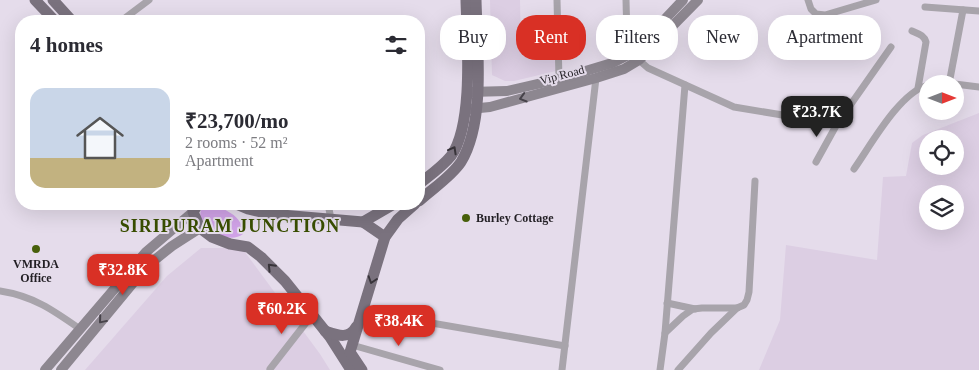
<!DOCTYPE html>
<html lang="en">
<head>
<meta charset="utf-8">
<style>
	body { margin:0; font-family:"Times New Roman",serif; background:#f2f2f3; color:#2b2b33; height:100vh; display:flex; flex-direction:column; font-size:19px; white-space:nowrap }
	* { box-sizing:border-box; margin:0 }
	p { font-size:16px; color:#7c7c81 }
	.icon { flex:none; width:28px; height:28px; fill:none; stroke:currentColor; stroke-width:2; stroke-linecap:round; stroke-linejoin:round }
	.map { position:relative; flex:1; overflow:hidden }
	.sheet { position:absolute; left:15px; top:15px; width:410px; height:195px; display:flex; flex-direction:column; background:#fff; border-radius:20px; box-shadow:0 5px 20px #0002 }
	.sheet>* { flex:none }
	.banner { position:absolute; left:440px; top:15px; width:464px; height:45px; display:flex; gap:10px }
	.needle { width:32px; rotate:90deg }
	.tools { position:absolute; left:919px; top:75px; display:grid; gap:10px }
	.tools a { display:grid; place-items:center; width:45px; height:45px; border-radius:50%; background:#fff; box-shadow:0 5px 20px #0002; font-size:25px }
	.price { position:absolute; translate:-50% -42px; padding:0 11px; border-radius:10px; background:#d93025; color:#fff; font-size:16px; line-height:32px; filter:drop-shadow(0 1px 2px #0008) }
	.price::after { content:''; position:absolute; left:50%; top:30px; width:15px; height:11px; margin-left:-8px; background:inherit; clip-path:polygon(0 0,100% 0,50% 100%) }
	.price.active { background:#222; color:#fff }
	ul { padding:0; list-style:none }
	li { display:flex; align-items:center; gap:15px; height:125px; padding:0 15px }
	li+li { border-top:1px solid #e1e1e2 }
	li span { display:grid; place-items:center; flex:none; width:140px; height:100px; border-radius:15px; color:#555 }
	li>.icon { margin-inline-start:auto }
	span .icon { width:60px; height:60px; fill:#fffc; stroke-width:1 }
	li b { font-size:21px }
	h2 { display:flex; justify-content:space-between; align-items:center; height:60px; padding:0 15px; font-size:21px }
	.chip { padding:0 18px; border-radius:20px; background:#fff; box-shadow:0 5px 20px #0002; font-size:18px; line-height:45px }
	.chip.active { background:#d93025; color:#fff }
	.map>svg:first-child { display:block }
	.built { fill:#dccee3; fill-rule:evenodd }
	.green { fill:#d0a2e7 }
	.lines { fill:none; stroke-linecap:round; stroke-linejoin:round }
	.street { stroke:#a8a4ab; stroke-width:7 }
	.secondary { stroke:#8d8790; stroke-width:10 }
	.primary { stroke:#7a727e; stroke-width:11 }
	.oneway { stroke:#47434a }
	.oneway2 { stroke:#38343a }
	.poi-dot { fill:#48600b; stroke:#e5dceb; stroke-width:2 }
	.labels { text-anchor:middle; stroke-width:4; stroke-linejoin:round; paint-order:stroke }
	.street-label { font-size:12px; fill:#221f24; stroke:#e5dceb }
	.poi-label { font-size:12px; font-weight:bold; fill:#221f24; stroke:#e5dceb; text-anchor:start }
	.district-label { font-size:18px; font-weight:bold; letter-spacing:1px; fill:#394e00; stroke:#e5dceb }
</style>
</head>
<body>
<div class="map">
<svg width="979" height="370" viewBox="0 0 979 370">
	<rect width="100%" height="100%" fill="#e5dceb"/>
	<g class="built">
		<polygon points="490,0 520,0 521,46 553,44 556,71 514,81 505,81 492,75"/>
		<path d="M979 113V370H759L780 320 786 245 877 260 883 177 906 176 912 143 923 135ZM928 139H955V166H928ZM928 194H955V221H928Z"/>
		<polygon points="201,248 242,248 320,354 330,370 85,370 167,276"/>
	</g>
	<path class="green" d="M206 205C222 206 244 216 243 234 228 245 209 229 200 217L201 207Z"/>
	<g class="lines">
		<g class="street">
			<polyline points="557,0 559,79"/>
			<path d="M626 0C627 27 624 50 648 68L734 107 837 124 891 47"/>
			<polyline points="808,0 811,9 816,14 825,15 876,0"/>
			<polyline points="925,7 979,11"/>
			<polyline points="121,21 149,0"/>
			<path d="M912 31C919 34 924 35 926 42L918 88"/>
			<polyline points="934,84 950,84"/>
			<polyline points="949,84 963,10"/>
			<polyline points="955,84 979,87"/>
			<polyline points="816,162 837,124"/>
			<path d="M854 169C871 145 899 93 928 85"/>
			<polyline points="328,204 331,219"/>
			<path d="M0 291C33 296 53 310 80 329"/>
			<polyline points="667,303 695,309"/>
			<polyline points="362,311 565,346"/>
			<polyline points="665,333 685,85"/>
			<polyline points="352,345 440,370"/>
			<polyline points="270,369 312,315"/>
			<polyline points="562,370 596,78"/>
			<polyline points="660,370 665,333 683,316 693,309 702,308 737,308"/>
			<polyline points="678,370 711,333 737,308 744,305 747,300 749,292 755,181"/>
		</g>
		<g class="secondary">
			<polyline points="470,92 507,91 559,79 612,63 634,52 683,0"/>
			<polyline points="469,109 490,107 596,78 624,69 639,60 698,0"/>
			<polyline points="45,370 146,252 193,212"/>
			<polyline points="61,370 147,266 172,246 200,228"/>
		</g>
		<g class="primary">
			<polyline points="35,0 55,21"/>
			<polyline points="53,0 72,21"/>
			<path d="M419 184C429 176 442 167 451 156 474 124 467 39 466 0"/>
			<path d="M419 201C432 189 451 177 461 162 486 121 477 46 476 0"/>
			<polyline points="198,204 193,212 200,228 212,237 230,244 248,247 261,257 285,281 330,337 351,370"/>
			<polyline points="236,204 248,209 270,214 363,222 394,204"/>
			<polyline points="363,222 385,237"/>
			<path d="M325 331C337 335 349 340 356 327"/>
			<polyline points="362,370 350,352 385,237 398,219 415,204"/>
		</g>
	</g>
	<defs><path id="oneway-chevron" d="M-2-3.5L2.5 0L-2 3.5" fill="none" stroke-width="1.6" stroke-linecap="round" stroke-linejoin="round" transform="scale(1.25)"/></defs>
	<g class="oneway">
		<use href="#oneway-chevron" transform="translate(523 98) rotate(164)"/>
		<use href="#oneway-chevron" transform="translate(102 320) rotate(130)"/>
	</g>
	<g class="oneway2">
		<use href="#oneway-chevron" transform="translate(453 150) rotate(-61)"/>
		<use href="#oneway-chevron" transform="translate(271 267) rotate(-134)"/>
		<use href="#oneway-chevron" transform="translate(372 280) rotate(108)"/>
	</g>
	<g class="poi-dot">
		<circle cx="466" cy="218" r="5"/>
		<circle cx="36" cy="249" r="5"/>
	</g>
	<g class="labels">
		<g class="street-label">
			<text transform="translate(562 75) rotate(-15)" y="4">Vip Road</text>
		</g>
		<g class="poi-label">
			<text x="476" y="222">Burley Cottage</text>
			<text x="36" y="268" text-anchor="middle">VMRDA<tspan x="36" dy="14">Office</tspan></text>
		</g>
		<g class="district-label">
			<text x="230" y="232">SIRIPURAM JUNCTION</text>
		</g>
	</g>
</svg>
<div class="tools">
<a><svg class="needle" viewBox="-14 -14 28 28"><path d="M0-13l5 13h-10z" fill="#e53935"/><path d="M0 13l5-13h-10z" fill="#7c7c81"/></svg></a>
<a><svg class="icon" aria-label="locate" viewBox="0 0 24 24"><circle cx="12" cy="12" r="6"/><path d="M12 2v4M12 18v4M2 12h4M18 12h4"/></svg></a>
<a><svg class="icon" aria-label="layers" viewBox="0 0 24 24"><path d="M12 4l9 5-9 5-9-5zM3 14l9 5 9-5"/></svg></a>
</div>
<b class="price active" style="left:817px;top:138px">₹23.7K</b>
<b class="price" style="left:123px;top:296px">₹32.8K</b>
<b class="price" style="left:282px;top:335px">₹60.2K</b>
<b class="price" style="left:399px;top:347px">₹38.4K</b>
<div class="banner">
<a class="chip">Buy</a>
<a class="chip active">Rent</a>
<a class="chip">Filters</a>
<a class="chip">New</a>
<a class="chip">Apartment</a>
</div>
<section class="sheet">
<h2>4 homes<svg class="icon" aria-label="filters" viewBox="0 0 24 24"><path d="M4 7h16M4 17h16"/><circle cx="9" cy="7" r="2"/><circle cx="15" cy="17" r="2"/></svg></h2>
<ul>
<li><span style="background:linear-gradient(#c9d6e8 70%,#c2b280 0)"><svg class="icon" aria-label="home" viewBox="0 0 24 24"><path d="M3 11l9-7 9 7M6 9v11h12V9"/></svg></span><div><b>₹23,700/mo</b><p>2 rooms · 52 m²</p><p>Apartment</p></div></li>
</ul>
</section>
</div>
</body>
</html>
